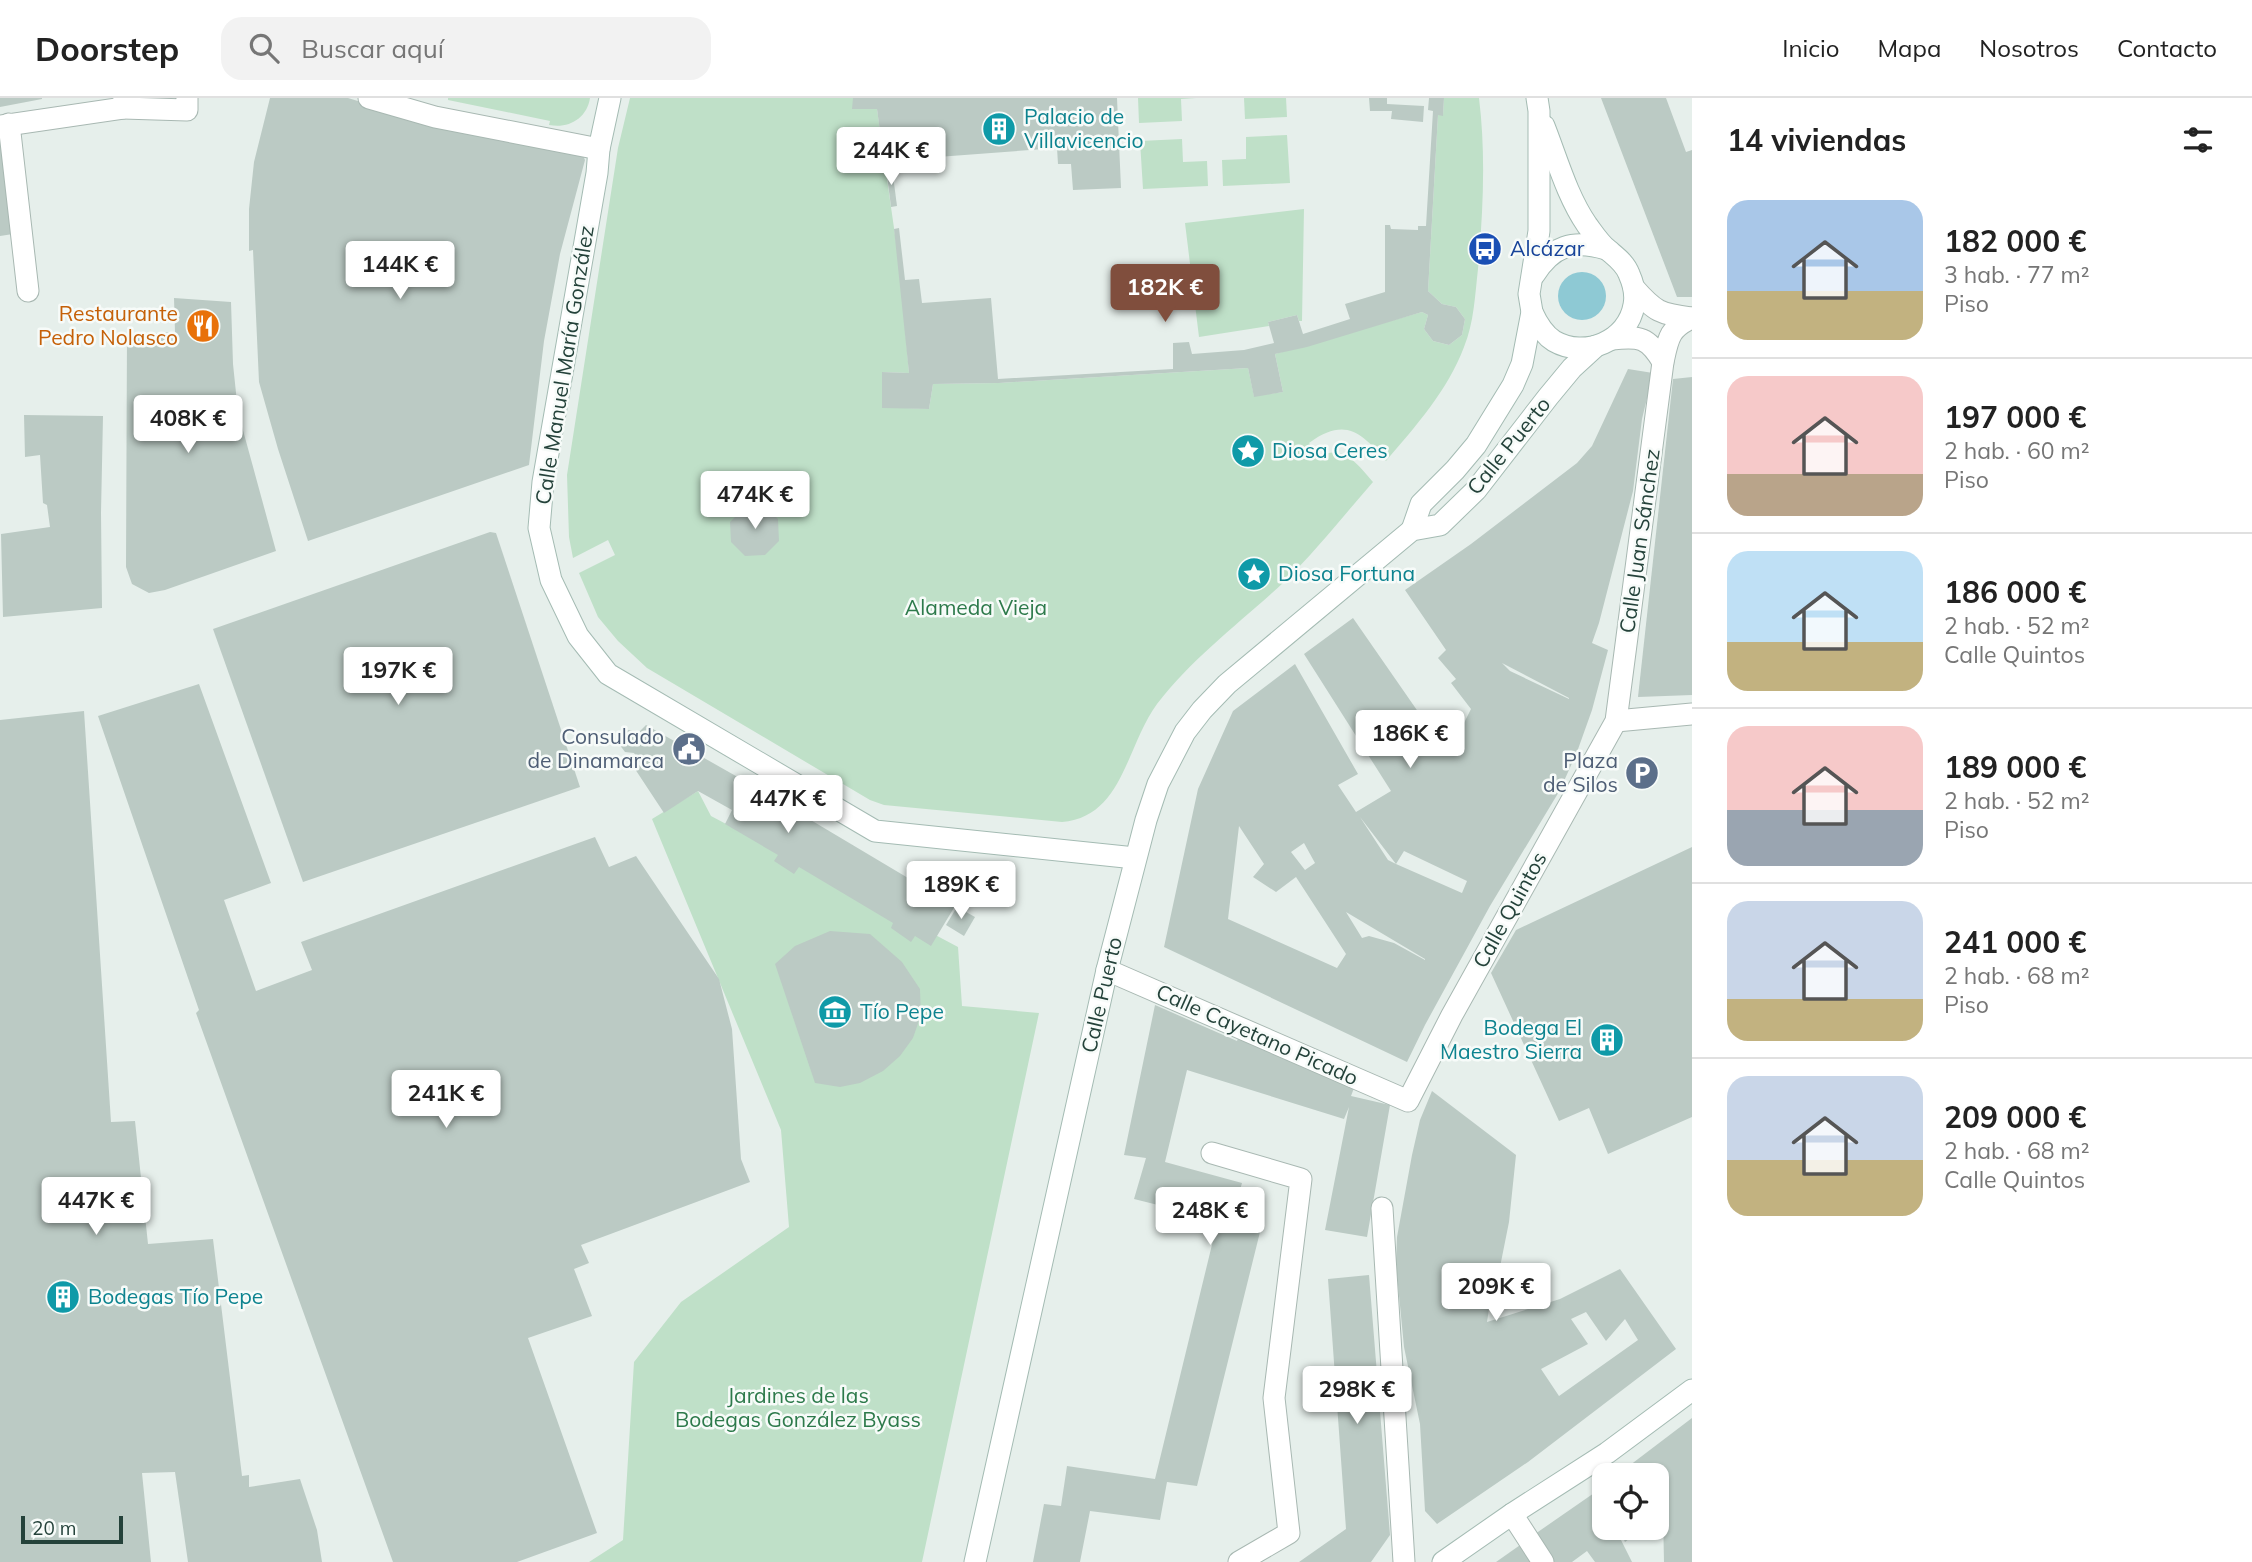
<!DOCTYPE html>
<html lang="es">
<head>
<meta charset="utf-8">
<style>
	body { margin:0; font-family:Mulish,sans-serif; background:#f2f2f2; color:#222; height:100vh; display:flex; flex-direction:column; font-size:26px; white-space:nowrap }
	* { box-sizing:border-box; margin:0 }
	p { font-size:23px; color:#767676 }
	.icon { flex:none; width:38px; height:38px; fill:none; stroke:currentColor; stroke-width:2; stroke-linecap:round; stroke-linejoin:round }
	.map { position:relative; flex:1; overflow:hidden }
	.details { display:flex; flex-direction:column; background:#fff; width:560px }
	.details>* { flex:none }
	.fabs { position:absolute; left:1592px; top:1365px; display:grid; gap:14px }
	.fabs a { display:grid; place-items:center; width:77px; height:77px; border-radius:14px; background:#fff; box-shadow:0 2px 5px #0004; font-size:35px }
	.scale { position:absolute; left:21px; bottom:18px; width:102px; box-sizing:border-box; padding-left:7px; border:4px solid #24423a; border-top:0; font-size:19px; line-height:24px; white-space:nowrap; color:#24423a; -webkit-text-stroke:5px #f7fbf9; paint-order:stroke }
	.price { position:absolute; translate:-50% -60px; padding:0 16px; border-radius:7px; background:#fff; color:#222; font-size:23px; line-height:46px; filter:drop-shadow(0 2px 4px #0008) }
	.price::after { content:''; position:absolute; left:50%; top:42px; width:21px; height:16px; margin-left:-10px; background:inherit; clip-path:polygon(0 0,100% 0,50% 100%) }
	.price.current { background:#804e3d; color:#fff }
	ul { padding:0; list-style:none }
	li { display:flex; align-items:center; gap:21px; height:175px; padding:0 35px }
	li+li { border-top:2px solid #e0e0e0 }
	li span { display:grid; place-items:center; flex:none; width:196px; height:140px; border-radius:21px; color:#555 }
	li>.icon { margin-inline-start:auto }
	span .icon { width:84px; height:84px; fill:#fffc; stroke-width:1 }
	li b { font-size:30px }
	h2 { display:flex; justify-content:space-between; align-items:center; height:84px; padding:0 35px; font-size:30px }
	header { display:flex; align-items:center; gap:42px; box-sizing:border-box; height:98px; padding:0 35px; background:#fff; border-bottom:2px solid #e0e0e0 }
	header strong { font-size:33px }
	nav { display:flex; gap:38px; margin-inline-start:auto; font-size:24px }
	.search { width:490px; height:63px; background:#f2f2f2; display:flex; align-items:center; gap:18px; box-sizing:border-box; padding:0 24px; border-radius:21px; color:#767676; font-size:26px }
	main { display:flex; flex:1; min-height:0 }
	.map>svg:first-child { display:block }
	.green { fill:#bfe0c8 }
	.water { fill:#8ec9d4 }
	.building { fill:#bbcac4; fill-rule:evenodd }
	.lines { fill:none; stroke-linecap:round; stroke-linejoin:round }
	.street-casing { stroke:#a8b8b2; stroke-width:23 }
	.secondary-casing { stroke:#a4bbb3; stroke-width:23 }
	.street { stroke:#fff; stroke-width:21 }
	.secondary { stroke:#fff; stroke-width:21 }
	.labels { text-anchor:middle; stroke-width:5; stroke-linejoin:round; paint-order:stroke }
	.culture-label { font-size:21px; fill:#0d838f; stroke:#f7fbf9; text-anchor:start }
	.transit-label { font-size:21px; fill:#164399; stroke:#f7fbf9; text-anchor:start }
	.food-label { font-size:21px; fill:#c56008; stroke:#f7fbf9; text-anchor:end }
	.street-label { font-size:21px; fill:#24423a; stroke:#f7fbf9 }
	.park-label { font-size:21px; fill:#2d7a4b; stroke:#f7fbf9 }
	.service-label { font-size:21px; fill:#4e5e75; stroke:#f7fbf9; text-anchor:end }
</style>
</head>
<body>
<header>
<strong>Doorstep</strong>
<div class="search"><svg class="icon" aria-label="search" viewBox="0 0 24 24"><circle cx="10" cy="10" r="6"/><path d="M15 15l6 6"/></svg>Buscar aquí</div>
<nav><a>Inicio</a><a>Mapa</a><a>Nosotros</a><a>Contacto</a></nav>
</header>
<main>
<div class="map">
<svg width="1692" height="1464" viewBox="0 0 1692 1464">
	<rect width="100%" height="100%" fill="#e6efeb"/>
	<g class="green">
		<path d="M448 0H590C587 20 569 31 549 27L550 23 448 2Z"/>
		<path d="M630 0H853V11H877L900 172 909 275 882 274V309L929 311 933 286 999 285 1248 270 1254 298 1283 294 1275 256 1422 214 1428 217 1424 231 1433 243 1449 247 1462 237 1465 221 1456 209 1442 206 1428 193 1438 17H1443L1444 0H1479C1486 56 1483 115 1478 171 1475 197 1474 225 1464 249 1448 292 1415 329 1386 363 1361 334 1345 319 1309 345L1320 358C1344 346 1359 368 1373 384 1344 417 1316 453 1284 484 1241 524 1193 559 1157 606 1126 648 1123 719 1062 724L884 707 870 702 647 570 618 543 598 519 579 475 615 457 608 442 573 460 569 439 567 377 618 50Z"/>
		<polygon points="1138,0 1196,0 1181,1 1182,23 1139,25"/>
		<polygon points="1244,0 1286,0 1287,19 1245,21"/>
		<polygon points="1287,37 1290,85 1223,88 1222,62 1246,61 1246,39"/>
		<polygon points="1182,41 1183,64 1207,63 1208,88 1143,91 1140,43"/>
		<polygon points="1304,111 1302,223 1299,223 1297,217 1268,224 1269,228 1199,239 1185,125"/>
		<polygon points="698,693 711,718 958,849 962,908 1039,915 922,1464 589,1464 623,1442 634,1264 681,1204 789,1129 781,1032 652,721"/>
	</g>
	<circle class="water" cx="1582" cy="198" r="24"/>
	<g class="building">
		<polygon points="0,0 42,0 42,1 0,9"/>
		<polygon points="270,0 348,0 433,26 581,53 585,62 560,156 544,243 529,367 308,443 278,351 259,284 253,152 249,153 249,111 254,64"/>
		<polygon points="853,0 1117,0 1121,90 1073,92 1071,66 1058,66 1057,50 884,63 877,11 852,11"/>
		<polygon points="1369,0 1387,0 1387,6 1424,8 1423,24 1391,21 1392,13 1370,13"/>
		<polygon points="1429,0 1444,0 1443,18 1438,17 1428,193 1442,206 1456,209 1465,221 1462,237 1449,247 1433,243 1424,231 1428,217 1422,214 1307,249 1275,256 1283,294 1254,299 1248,270 999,285 933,286 929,311 882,310 882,274 909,275 894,131 899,130 905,182 919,181 922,205 991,200 998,281 1173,271 1173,245 1189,244 1192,256 1244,252 1274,245 1268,224 1297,217 1303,236 1350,221 1345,206 1385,194 1385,127 1390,127 1391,131 1418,132 1418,128 1426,128 1433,13 1428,12"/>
		<polygon points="1601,0 1666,0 1686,54 1692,52 1692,199 1677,199"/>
		<polygon points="4,43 13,136 0,138 0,44"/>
		<polygon points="886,70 892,70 897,108 891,109"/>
		<polygon points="174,200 231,204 233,266 238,314 276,453 165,492 149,495 132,486 126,469 127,237 175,234"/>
		<path d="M1628 271 1653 275 1642 321 1633 393 1599 525 1592 545 1608 552 1592 612 1577 654 1560 692 1490 808 1425 927 1407 964 1164 849 1198 691 1233 613 1295 566 1358 676 1338 687 1356 714 1391 693 1304 556 1353 520 1446 654 1458 637 1471 611 1451 585 1456 581 1438 560 1446 552 1405 492 1471 446 1577 365 1592 348ZM1502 565 1569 600V601L1510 573ZM1360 719 1396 766 1388 762ZM1239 728 1264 766 1253 779 1276 794 1296 779 1346 856 1337 870 1228 821ZM1304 745 1315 765 1305 772 1291 754ZM1404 753 1467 783 1462 795 1396 766ZM1346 814 1425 861V862L1394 845 1369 838 1362 840Z"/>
		<polygon points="1692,279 1692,597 1638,599 1673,281"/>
		<polygon points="24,317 103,318 101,415 102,510 3,519 1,436 50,429 47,407 43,405 40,357 25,359"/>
		<polygon points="766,409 778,421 779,443 765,457 745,458 731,444 730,424 744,410"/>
		<polygon points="490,434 496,435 580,689 303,784 213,531"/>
		<polygon points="199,586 271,785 224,802 256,893 312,872 301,844 595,739 609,769 636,758 719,881 732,931 741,1061 750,1084 581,1147 589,1165 574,1171 592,1218 528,1240 597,1435 517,1464 393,1464 196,915 199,912 98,618"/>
		<polygon points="84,613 111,1024 135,1023 148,1146 213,1141 242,1378 249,1377 249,1389 300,1381 317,1432 322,1464 188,1464 175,1374 142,1375 151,1464 0,1464 0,622"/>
		<polygon points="646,627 757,690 955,808 931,848 915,838 911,844 891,830 893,825 799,769 794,776 774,763 778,757 725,726 732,712 698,693 664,715 635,671 641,666 634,655 625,654 619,646 621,638 628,632 639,634"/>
		<polygon points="1692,749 1692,1019 1608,1056 1589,1010 1559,1023 1491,875 1516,832"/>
		<polygon points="957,809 975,819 964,838 946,827"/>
		<polygon points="830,833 870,836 902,864 920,891 921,917 913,940 900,958 883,973 860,985 840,989 815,985 775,866 795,848"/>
		<polygon points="1155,907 1237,943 1240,935 1354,990 1351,998 1390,1007 1367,1139 1325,1132 1349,1009 1344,1021 1187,972 1165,1064 1242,1085 1231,1124 1261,1130 1197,1388 1167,1384 1160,1422 1090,1413 1080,1464 1033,1464 1044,1406 1061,1408 1067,1368 1155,1381 1218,1122 1134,1101 1146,1060 1124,1057"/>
		<path d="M1432 993 1516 1057 1509 1124 1498 1179 1494 1178 1487 1224 1560 1201 1620 1171 1676 1251 1528 1364 1437 1426 1425 1413 1420 1326 1404 1249 1396 1166 1397 1139 1412 1057 1420 1022ZM1586 1214 1606 1243 1625 1221 1638 1242 1559 1298 1541 1271 1588 1246 1571 1221Z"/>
		<polygon points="1369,1177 1390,1437 1371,1464 1299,1464 1346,1431 1328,1181"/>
		<polygon points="1692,1320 1692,1464 1664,1464 1663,1415 1657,1419 1657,1377 1617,1377"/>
		<polygon points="1597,1393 1605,1409 1605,1430 1615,1430 1632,1464 1595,1464 1587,1453 1572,1464 1551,1464 1535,1436"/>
		<polygon points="1619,1430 1643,1430 1625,1444"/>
		<polygon points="1523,1445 1537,1464 1496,1464"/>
	</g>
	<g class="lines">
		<g class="street-casing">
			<g id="street">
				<polyline points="124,0 123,10 187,12 187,0"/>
				<polyline points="369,0 435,19 599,51"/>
				<polyline points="9,26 28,193"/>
				<polyline points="0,28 123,10"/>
				<path d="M1634 190C1655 214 1660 216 1692 220"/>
				<path d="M1612 241C1640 238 1648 239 1663 264"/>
				<polyline points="1616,623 1692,616"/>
				<path d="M1107 872 1408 1003 1452 917 1616 623 1663 264C1668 241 1669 230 1692 220"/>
				<polyline points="1212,1055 1301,1081 1274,1300 1289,1435 1239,1464"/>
				<polyline points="1382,1110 1404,1464"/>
				<polyline points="1512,1416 1543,1464"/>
			</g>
		</g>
		<g class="secondary-casing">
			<g id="secondary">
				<polyline points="610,0 599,51 597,75 543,384 539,430 551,482 578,538 608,576 875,733 1135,760"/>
				<path d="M1534 177C1552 148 1573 141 1606 151"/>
				<path d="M1532 214C1537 225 1543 236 1554 243 1585 261 1628 243 1634 207 1636 197 1633 185 1629 176 1625 165 1616 159 1608 152 1600 146 1593 135 1587 127 1567 98 1557 61 1544 28"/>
				<polyline points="1412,432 1421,406 1455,372 1476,347 1513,287 1522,266 1532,214 1529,196 1539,133 1539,13 1537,0"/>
				<polyline points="975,1464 1107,872 1146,722 1158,686 1185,634 1202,612 1227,586 1412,432 1440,427 1476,392 1548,299 1572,270 1596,248"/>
				<polyline points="1443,1464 1512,1416 1607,1355 1692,1292"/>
			</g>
		</g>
		<use href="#street" class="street"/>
		<use href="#secondary" class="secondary"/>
	</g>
	<defs>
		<g id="building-disc" transform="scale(1.75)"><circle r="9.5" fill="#0f9aa8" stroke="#f7fbf9"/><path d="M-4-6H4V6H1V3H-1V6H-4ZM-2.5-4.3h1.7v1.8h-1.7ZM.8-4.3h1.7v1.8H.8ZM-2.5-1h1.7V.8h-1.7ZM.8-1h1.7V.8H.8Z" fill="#fff"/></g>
		<g id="bus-disc" transform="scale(1.75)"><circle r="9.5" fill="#1a4fb4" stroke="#f7fbf9"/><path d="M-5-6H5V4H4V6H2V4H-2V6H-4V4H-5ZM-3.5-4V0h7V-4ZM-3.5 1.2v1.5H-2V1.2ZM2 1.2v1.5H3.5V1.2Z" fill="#fff"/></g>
		<g id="restaurant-disc" transform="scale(1.75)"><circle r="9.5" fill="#e8710a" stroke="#f7fbf9"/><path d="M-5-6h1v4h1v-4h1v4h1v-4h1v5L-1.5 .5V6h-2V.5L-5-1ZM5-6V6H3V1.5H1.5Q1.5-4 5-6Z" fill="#fff"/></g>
		<g id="sight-disc" transform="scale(1.75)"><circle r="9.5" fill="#0f9aa8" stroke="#f7fbf9"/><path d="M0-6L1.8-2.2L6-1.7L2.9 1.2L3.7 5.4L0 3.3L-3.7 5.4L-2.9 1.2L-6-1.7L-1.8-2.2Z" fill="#fff"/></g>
		<g id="civic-disc" transform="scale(1.75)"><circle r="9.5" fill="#5c6f8a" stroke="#f7fbf9"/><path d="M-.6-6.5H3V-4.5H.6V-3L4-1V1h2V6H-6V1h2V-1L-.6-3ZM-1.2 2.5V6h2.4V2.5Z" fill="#fff"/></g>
		<g id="parking-disc" transform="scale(1.75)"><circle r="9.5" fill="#5c6f8a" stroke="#f7fbf9"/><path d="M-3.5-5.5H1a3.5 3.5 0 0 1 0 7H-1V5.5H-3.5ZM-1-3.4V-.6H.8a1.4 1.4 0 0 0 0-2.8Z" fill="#fff"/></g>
		<g id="museum-disc" transform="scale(1.75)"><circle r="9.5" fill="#0f9aa8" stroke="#f7fbf9"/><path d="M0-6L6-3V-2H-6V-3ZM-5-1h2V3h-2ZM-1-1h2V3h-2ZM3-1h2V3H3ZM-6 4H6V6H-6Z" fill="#fff"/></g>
	</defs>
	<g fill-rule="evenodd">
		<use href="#building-disc" x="999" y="31"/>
		<use href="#bus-disc" x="1485" y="151"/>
		<use href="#restaurant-disc" x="203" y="228"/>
		<use href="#sight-disc" x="1248" y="353"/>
		<use href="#sight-disc" x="1254" y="476"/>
		<use href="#civic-disc" x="689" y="651"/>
		<use href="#parking-disc" x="1642" y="675"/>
		<use href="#museum-disc" x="835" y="914"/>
		<use href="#building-disc" x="1607" y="942"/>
		<use href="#building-disc" x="63" y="1199"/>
	</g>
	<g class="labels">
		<g class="culture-label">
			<text x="1024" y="26">Palacio de<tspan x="1024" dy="24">Villavicencio</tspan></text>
			<text x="1272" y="360">Diosa Ceres</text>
			<text x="1278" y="483">Diosa Fortuna</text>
			<text x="860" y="921">Tío Pepe</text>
			<text x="1582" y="937" text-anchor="end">Bodega El<tspan x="1582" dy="24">Maestro Sierra</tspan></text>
			<text x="88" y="1206">Bodegas Tío Pepe</text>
		</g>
		<g class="transit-label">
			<text x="1510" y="158">Alcázar</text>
		</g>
		<g class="food-label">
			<text x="178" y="223">Restaurante<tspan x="178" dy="24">Pedro Nolasco</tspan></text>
		</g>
		<g class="street-label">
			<text transform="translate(565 267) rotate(-81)" y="7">Calle Manuel María González</text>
			<text transform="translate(1509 348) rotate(-51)" y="7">Calle Puerto</text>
			<text transform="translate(1640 443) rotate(-82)" y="7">Calle Juan Sánchez</text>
			<text transform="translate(1510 812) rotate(-61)" y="7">Calle Quintos</text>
			<text transform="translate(1102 897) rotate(-77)" y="7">Calle Puerto</text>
			<text transform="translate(1257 937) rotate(24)" y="7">Calle Cayetano Picado</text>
		</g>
		<g class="park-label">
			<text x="976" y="517">Alameda Vieja</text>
			<text x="798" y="1305">Jardines de las<tspan x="798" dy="24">Bodegas González Byass</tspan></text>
		</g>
		<g class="service-label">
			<text x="664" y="646">Consulado<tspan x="664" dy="24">de Dinamarca</tspan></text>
			<text x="1618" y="670">Plaza<tspan x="1618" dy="24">de Silos</tspan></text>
		</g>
	</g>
</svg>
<div class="fabs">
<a><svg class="icon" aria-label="locate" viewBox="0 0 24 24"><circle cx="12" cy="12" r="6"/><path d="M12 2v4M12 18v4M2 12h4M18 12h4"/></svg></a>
</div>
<div class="scale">20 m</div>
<b class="price" style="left:891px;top:89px">244K €</b>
<b class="price" style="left:400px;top:203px">144K €</b>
<b class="price current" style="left:1165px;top:226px">182K €</b>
<b class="price" style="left:188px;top:357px">408K €</b>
<b class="price" style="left:755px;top:433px">474K €</b>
<b class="price" style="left:398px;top:609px">197K €</b>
<b class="price" style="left:1410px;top:672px">186K €</b>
<b class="price" style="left:788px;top:737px">447K €</b>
<b class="price" style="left:961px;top:823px">189K €</b>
<b class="price" style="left:446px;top:1032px">241K €</b>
<b class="price" style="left:96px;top:1139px">447K €</b>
<b class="price" style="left:1210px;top:1149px">248K €</b>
<b class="price" style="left:1496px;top:1225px">209K €</b>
<b class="price" style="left:1357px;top:1328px">298K €</b>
</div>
<section class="details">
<h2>14 viviendas<svg class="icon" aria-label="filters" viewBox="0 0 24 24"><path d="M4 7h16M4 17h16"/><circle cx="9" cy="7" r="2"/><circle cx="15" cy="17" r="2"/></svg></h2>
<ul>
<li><span style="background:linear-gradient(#a9c7e8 65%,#c2b280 0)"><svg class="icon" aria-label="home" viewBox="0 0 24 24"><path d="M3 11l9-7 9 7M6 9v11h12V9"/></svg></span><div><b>182 000 €</b><p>3 hab. · 77 m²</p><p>Piso</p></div></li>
<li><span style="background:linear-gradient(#f6c9c9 70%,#b9a48a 0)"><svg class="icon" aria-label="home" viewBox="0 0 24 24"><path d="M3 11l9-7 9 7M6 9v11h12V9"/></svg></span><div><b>197 000 €</b><p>2 hab. · 60 m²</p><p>Piso</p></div></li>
<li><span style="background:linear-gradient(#bfe0f5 65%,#c2b280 0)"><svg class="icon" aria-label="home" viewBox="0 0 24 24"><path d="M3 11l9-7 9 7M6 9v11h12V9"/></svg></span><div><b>186 000 €</b><p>2 hab. · 52 m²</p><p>Calle Quintos</p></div></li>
<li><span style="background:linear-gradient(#f6c9c9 60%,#9aa5b1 0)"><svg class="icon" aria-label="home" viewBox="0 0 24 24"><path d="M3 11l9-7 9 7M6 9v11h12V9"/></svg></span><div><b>189 000 €</b><p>2 hab. · 52 m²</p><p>Piso</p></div></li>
<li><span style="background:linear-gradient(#c9d6e8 70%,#c2b280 0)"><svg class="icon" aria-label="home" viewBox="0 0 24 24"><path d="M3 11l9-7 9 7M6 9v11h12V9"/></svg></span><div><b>241 000 €</b><p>2 hab. · 68 m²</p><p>Piso</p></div></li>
<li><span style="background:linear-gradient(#c9d6e8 60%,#c2b280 0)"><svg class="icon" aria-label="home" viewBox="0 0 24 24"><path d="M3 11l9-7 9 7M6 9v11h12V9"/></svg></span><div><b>209 000 €</b><p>2 hab. · 68 m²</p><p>Calle Quintos</p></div></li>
</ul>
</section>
</main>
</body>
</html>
